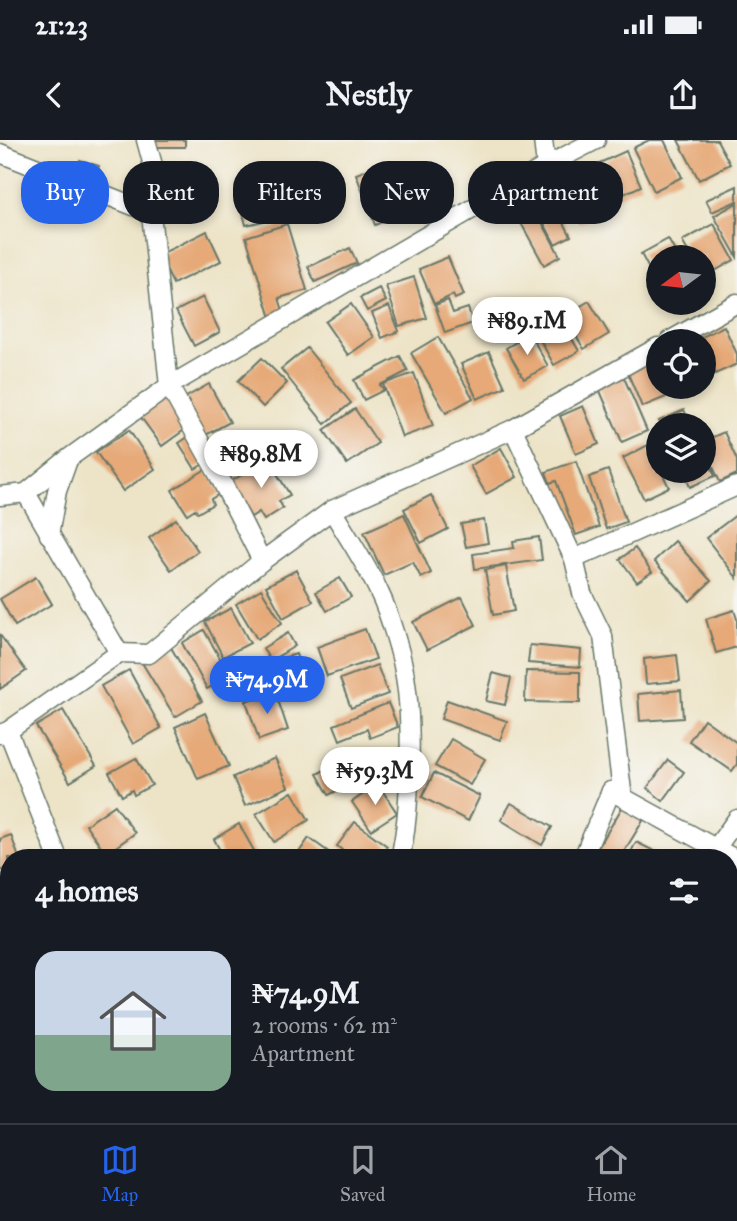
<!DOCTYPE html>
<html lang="en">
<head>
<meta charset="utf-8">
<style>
	body { margin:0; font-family:"IM FELL Great Primer",serif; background:#242831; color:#f1f3f6; height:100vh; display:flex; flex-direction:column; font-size:26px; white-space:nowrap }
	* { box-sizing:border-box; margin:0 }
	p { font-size:23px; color:#9ea1a6 }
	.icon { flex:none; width:38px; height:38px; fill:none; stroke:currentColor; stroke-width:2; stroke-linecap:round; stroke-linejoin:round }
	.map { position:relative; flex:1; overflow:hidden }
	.details { position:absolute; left:0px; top:709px; width:738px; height:275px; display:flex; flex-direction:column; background:#171b24; border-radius:28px 28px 0 0; box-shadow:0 4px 10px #0003 }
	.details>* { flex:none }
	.top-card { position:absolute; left:21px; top:21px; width:696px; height:63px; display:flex; gap:14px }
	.needle { width:46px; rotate:255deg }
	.tools { position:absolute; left:646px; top:105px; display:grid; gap:14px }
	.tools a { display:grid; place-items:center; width:70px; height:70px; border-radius:50%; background:#171b24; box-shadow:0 4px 10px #0003; font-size:35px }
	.price { position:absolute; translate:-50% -60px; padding:0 16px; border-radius:24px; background:#fff; color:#222; font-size:23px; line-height:46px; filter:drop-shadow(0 2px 4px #0008) }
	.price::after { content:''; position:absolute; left:50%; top:42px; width:21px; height:16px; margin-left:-10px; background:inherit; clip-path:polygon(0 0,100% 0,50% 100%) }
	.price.on { background:#2563eb; color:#fff }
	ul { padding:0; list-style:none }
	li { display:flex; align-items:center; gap:21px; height:175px; padding:0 35px }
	li span { display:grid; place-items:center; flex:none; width:196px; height:140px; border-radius:21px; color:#555 }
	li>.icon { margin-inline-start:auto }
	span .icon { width:84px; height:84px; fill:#fffc; stroke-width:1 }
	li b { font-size:30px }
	h2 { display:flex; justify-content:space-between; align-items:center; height:84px; padding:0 35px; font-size:30px }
	.tag { padding:0 24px; border-radius:28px; background:#171b24; box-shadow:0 4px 10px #0003; font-size:24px; line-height:63px }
	.tag.on { background:#2563eb; color:#fff }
	.status { display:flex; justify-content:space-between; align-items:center; height:49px; padding:0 35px; background:#171b24; direction:ltr }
	.status svg { height:19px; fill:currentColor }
	header { display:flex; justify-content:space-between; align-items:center; height:91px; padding:0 35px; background:#171b24; font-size:32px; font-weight:700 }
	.tabs { display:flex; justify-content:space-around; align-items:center; height:98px; border-top:2px solid #363941; background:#171b24; font-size:19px; color:#9ea1a6 }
	.tabs a { display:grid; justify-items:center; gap:4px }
	.tabs .on { color:#2563eb }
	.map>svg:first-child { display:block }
	.building { fill:#e6a977 }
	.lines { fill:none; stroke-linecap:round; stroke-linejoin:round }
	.street-casing { stroke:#677768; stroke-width:21 }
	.street { stroke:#fff; stroke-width:18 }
</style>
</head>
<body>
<div class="status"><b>21:23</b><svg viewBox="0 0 49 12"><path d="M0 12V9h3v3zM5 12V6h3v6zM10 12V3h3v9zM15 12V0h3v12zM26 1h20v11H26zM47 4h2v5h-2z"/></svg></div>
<header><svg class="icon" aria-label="back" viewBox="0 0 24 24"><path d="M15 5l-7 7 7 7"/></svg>Nestly<svg class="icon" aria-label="share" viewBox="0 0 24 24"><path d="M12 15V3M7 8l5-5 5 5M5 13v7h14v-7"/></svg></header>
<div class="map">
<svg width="737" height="983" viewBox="0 0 737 983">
	<rect width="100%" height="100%" fill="#f6f6f2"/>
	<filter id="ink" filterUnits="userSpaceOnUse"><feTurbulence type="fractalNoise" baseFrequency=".0143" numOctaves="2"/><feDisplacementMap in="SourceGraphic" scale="14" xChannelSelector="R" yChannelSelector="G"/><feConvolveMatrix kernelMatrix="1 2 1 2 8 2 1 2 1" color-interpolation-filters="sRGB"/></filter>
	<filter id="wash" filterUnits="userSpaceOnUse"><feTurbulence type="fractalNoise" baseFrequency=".00686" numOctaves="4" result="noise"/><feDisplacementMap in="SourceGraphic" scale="28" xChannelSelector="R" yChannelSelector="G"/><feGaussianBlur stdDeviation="1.57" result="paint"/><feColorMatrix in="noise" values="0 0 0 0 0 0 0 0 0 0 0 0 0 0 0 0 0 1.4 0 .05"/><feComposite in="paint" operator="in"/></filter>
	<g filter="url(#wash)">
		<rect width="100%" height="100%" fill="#ede4c8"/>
		<g id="blocks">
			<g class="building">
				<rect x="156" y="0" width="29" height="7"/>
				<polygon points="649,0 664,0 682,37 654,51 633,8"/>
				<polygon points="678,0 717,0 730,24 699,40"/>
				<polygon points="626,11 641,46 611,60 595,25"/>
				<polygon points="80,20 99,26 95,42 76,36"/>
				<polygon points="388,22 407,72 375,85 356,34"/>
				<polygon points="589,27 611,66 581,83 559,43"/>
				<polygon points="268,37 277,78 246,85 236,45"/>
				<polygon points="313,39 319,68 281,76 274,47"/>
				<polygon points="737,46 737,61 712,72 706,60"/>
				<polygon points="546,49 571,96 555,104 530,57"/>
				<polygon points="737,63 737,117 714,76"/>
				<polygon points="533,65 560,116 544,125 516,74"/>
				<polygon points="287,84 307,150 279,158 284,174 271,178 246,97"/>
				<polygon points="714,84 734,120 704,137 704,117 691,117 682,101"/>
				<polygon points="207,91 221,121 173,144 159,115"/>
				<polygon points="668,99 678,117 658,117 658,146 641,114"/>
				<polygon points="350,108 357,123 315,142 308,127"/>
				<polygon points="448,117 464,155 455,159 453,155 434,164 419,129"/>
				<polygon points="414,137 427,178 399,186 386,146"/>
				<polygon points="379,148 386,161 367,171 360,158"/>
				<polygon points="203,157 220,192 194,206 176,171"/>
				<polygon points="448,160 453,173 468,168 473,183 445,193 435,165"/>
				<polygon points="589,161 609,194 584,209 564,176"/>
				<polygon points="351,164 374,197 348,215 325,182"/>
				<polygon points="389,166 399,191 382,198 372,173"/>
				<polygon points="562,182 579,211 554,225 538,196"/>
				<polygon points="724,186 737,214 737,224 715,234 704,209 704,201 699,201 698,199"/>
				<polygon points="530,194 548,226 524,239 506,208"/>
				<polygon points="438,197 473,258 446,273 411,213"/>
				<polygon points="307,208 351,263 325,284 281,229"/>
				<polygon points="489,212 505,247 477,259 461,224"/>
				<polygon points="400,216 408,231 380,245 384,250 364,260 354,240"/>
				<polygon points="262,218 287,243 263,267 238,241"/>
				<polygon points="651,219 658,236 658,247 662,247 666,257 642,267 626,229"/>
				<polygon points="414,233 433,286 402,297 383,244"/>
				<polygon points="622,233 647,291 622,302 597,244"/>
				<polygon points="209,244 230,282 202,297 181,260"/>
				<polygon points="166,257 187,288 162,306 140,276"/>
				<polygon points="583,266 599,304 576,314 560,276"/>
				<polygon points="355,269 378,303 347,324 324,290"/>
				<polygon points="684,270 691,285 661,285 659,281"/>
				<polygon points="129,290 155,329 123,351 96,312"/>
				<polygon points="724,292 737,320 737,334 720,342 704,308 704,301"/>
				<polygon points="191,295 207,322 195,329 179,303"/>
				<polygon points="256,300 266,317 229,337 219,320"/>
				<polygon points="648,305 658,325 658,331 661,331 669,347 644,359 623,318"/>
				<polygon points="501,308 517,337 486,354 470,326"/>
				<polygon points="704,311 715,336 690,347 683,331 704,331"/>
				<polygon points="268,319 290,355 279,361 283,368 264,380 259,372 251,377 230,342"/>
				<polygon points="576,321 599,387 576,395 556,341 550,343 546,332"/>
				<polygon points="206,329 221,353 211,359 213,364 198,373 195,369 187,374 172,350"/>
				<polygon points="608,330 626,382 606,389 589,337"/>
				<polygon points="431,355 448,389 421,403 404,369"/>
				<polygon points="404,374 431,433 421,438 413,422 384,435 364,392"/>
				<polygon points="736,375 737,377 737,438 706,398"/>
				<polygon points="176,379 198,411 171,430 149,398"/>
				<polygon points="484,380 488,403 466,407 461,384"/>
				<polygon points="539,397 542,420 475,429 473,414 514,408 513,401"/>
				<polygon points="675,401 711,441 690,461 654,421"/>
				<polygon points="635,408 652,432 637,442 620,419"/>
				<polygon points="506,426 514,471 493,475 485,430"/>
				<polygon points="296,430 313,461 283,478 266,446"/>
				<polygon points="36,437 52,464 15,486 0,459"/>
				<polygon points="340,438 351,457 327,471 316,452"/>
				<polygon points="261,449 282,483 257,499 236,464"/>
				<polygon points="462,457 476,485 427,510 413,482"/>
				<polygon points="231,468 250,503 223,517 205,482"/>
				<polygon points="734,470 737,479 737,507 716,513 706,479"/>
				<polygon points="365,489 376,519 327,536 317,507"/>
				<polygon points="204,490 230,536 207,549 182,503"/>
				<polygon points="288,493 295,506 270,521 263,508"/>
				<polygon points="0,495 26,531 0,549"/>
				<polygon points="169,504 202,561 175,577 141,521"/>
				<polygon points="530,505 581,510 580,527 528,523"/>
				<polygon points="296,514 308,549 286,556 283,548 279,550 270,522"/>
				<polygon points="677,515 680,541 646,544 644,519"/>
				<polygon points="377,525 388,554 351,568 340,539"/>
				<polygon points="129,530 161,588 133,604 101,546"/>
				<polygon points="526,531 580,532 580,563 525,562"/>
				<polygon points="493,533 511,538 505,565 486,561"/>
				<polygon points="681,550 683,578 640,581 638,554"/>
				<polygon points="275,551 288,590 259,600 246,561"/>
				<polygon points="447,560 507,581 500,600 441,579"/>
				<polygon points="388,563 398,587 370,598 367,589 340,600 334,585"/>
				<polygon points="63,570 96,626 70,642 36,586"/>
				<polygon points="205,573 229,626 198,639 175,587"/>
				<polygon points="704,579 737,603 737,624 732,631 689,601"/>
				<polygon points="451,599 485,619 470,645 435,626"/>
				<polygon points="349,617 361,638 329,655 317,634"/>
				<polygon points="136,618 152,645 134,655 132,650 122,656 109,633"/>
				<polygon points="275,618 288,647 245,666 233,637"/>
				<polygon points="668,620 684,632 663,661 647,648"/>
				<polygon points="434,633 480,656 468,681 422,657"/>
				<polygon points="378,644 397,673 371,690 352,662"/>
				<polygon points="292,652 309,680 274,702 256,674"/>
				<polygon points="511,663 552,687 542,705 501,680"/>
				<polygon points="115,665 135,693 106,714 86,685"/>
				<polygon points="623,666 644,679 620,718 592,718"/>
				<polygon points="355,682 387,706 378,718 352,718 337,706"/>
				<polygon points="239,684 258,718 224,718 214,699"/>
				<polygon points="11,695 19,718 9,718 9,728 0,731 0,699"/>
				<polygon points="309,698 337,718 295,718"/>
				<polygon points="636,702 668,718 628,718"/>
				<polygon points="730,724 737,728 737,747 730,743"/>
				<polygon points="730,751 737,754 737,787 730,784"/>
				<polygon points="0,857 9,868 9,888 6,890 0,882"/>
				<polygon points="737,950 737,983 710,983 708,975 730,975 730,951"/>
				<polygon points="84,975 135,975 140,983 69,983"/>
				<polygon points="274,975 324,975 325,976 319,983 283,983"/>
				<polygon points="672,975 704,975 706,983 675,983"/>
			</g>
		</g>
	</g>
	<g filter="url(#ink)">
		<use href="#blocks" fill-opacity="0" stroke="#677768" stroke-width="2"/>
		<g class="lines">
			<g class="street-casing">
				<g id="street">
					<polyline points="146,0 163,62 151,73"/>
					<polyline points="543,0 546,26"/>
					<polyline points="0,13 151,73 169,246 218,334 262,421"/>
					<polyline points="669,201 737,163"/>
					<polyline points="513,289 574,419 582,453 603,496 622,651 611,651 583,718"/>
					<polyline points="26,353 119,513"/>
					<polyline points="0,356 26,353 69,318 169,246 546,26 596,0"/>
					<path d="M332 370C348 398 367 425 380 454 388 470 401 513 404 531 413 576 411 673 400 718"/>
					<polyline points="49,395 57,351 68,320"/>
					<polyline points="574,419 737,346"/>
					<polyline points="8,591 58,718"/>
					<polyline points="0,594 8,591 119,513 149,514 262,421 332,370 513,289 658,207"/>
					<polyline points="611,651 737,720"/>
					<polyline points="716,708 737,679"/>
					<polyline points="730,854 737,851"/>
					<polyline points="203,983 215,975"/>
				</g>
			</g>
			<use href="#street" class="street"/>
		</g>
	</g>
</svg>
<div class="tools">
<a><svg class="needle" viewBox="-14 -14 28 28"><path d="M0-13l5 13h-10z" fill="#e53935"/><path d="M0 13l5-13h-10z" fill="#9ea1a6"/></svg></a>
<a><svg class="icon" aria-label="locate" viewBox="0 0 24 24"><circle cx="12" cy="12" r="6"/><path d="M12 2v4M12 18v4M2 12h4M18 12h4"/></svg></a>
<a><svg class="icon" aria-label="layers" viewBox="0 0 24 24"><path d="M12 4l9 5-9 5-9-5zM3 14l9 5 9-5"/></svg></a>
</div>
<b class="price" style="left:527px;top:217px">₦89.1M</b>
<b class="price" style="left:261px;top:350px">₦89.8M</b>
<b class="price on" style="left:267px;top:576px">₦74.9M</b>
<b class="price" style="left:375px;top:667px">₦59.3M</b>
<div class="top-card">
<a class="tag on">Buy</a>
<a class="tag">Rent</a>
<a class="tag">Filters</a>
<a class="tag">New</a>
<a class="tag">Apartment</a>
</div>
<section class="details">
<h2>4 homes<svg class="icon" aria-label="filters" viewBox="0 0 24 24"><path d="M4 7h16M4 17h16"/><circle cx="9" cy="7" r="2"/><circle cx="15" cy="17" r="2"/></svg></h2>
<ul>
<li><span style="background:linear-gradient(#c9d6e8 60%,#7fa58c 0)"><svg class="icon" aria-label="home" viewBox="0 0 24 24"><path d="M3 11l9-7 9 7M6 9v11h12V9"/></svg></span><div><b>₦74.9M</b><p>2 rooms · 62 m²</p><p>Apartment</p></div></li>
</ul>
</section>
</div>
<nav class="tabs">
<a class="on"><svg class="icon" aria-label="map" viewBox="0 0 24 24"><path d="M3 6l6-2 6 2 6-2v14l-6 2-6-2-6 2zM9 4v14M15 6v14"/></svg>Map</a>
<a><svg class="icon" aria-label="saved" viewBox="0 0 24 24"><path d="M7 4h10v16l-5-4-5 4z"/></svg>Saved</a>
<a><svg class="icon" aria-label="home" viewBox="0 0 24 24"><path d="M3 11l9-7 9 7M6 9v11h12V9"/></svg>Home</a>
</nav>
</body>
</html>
